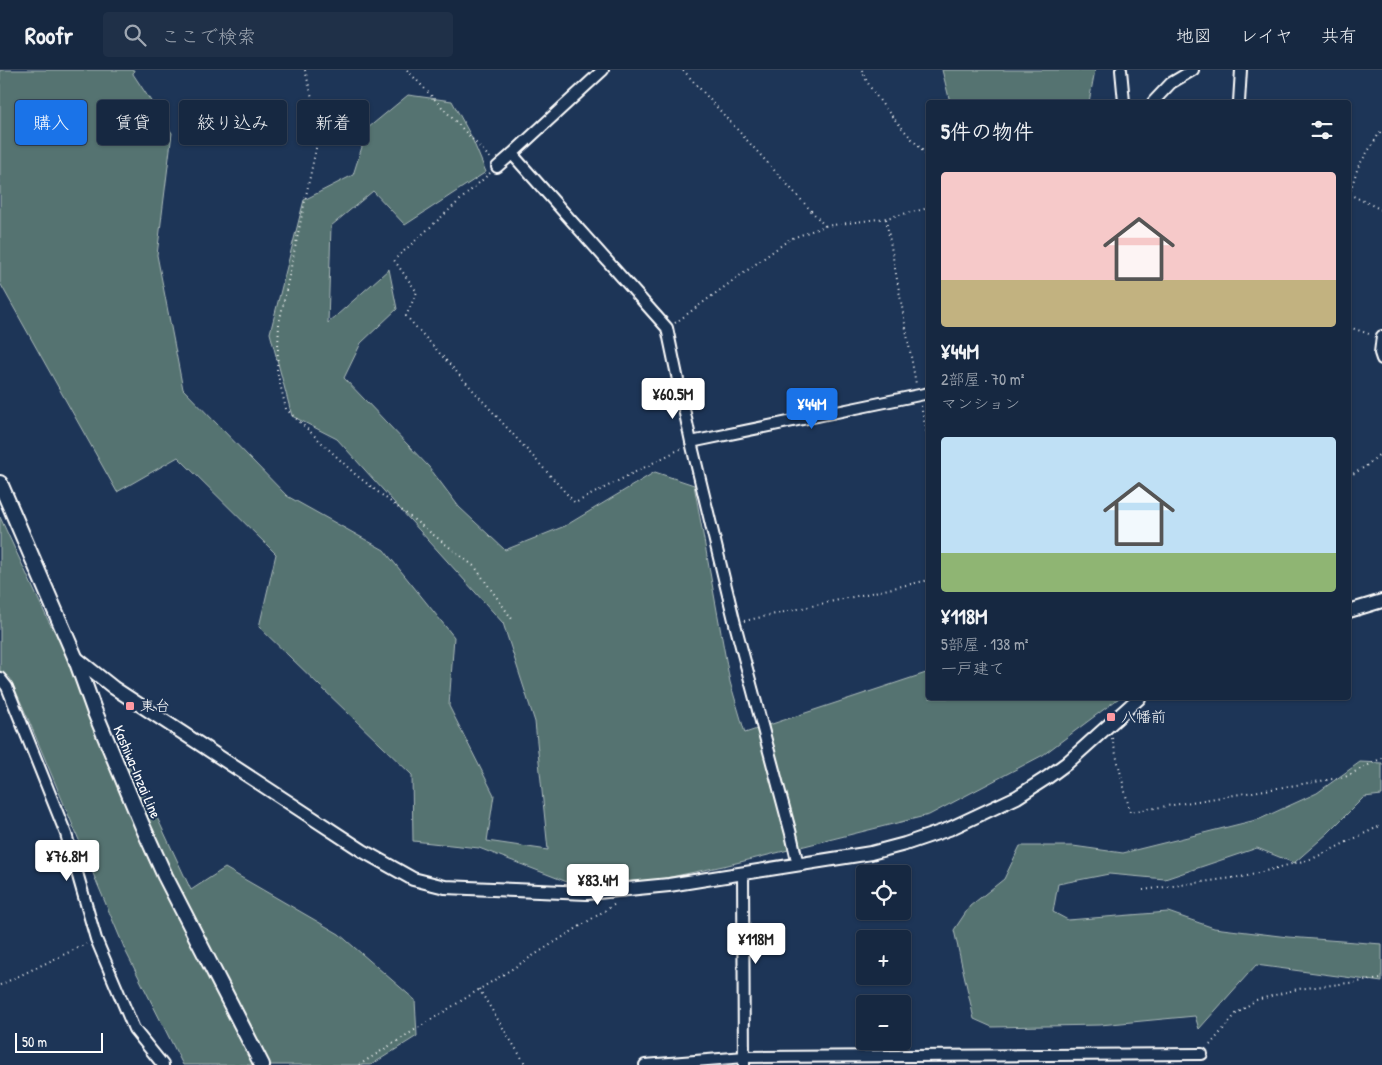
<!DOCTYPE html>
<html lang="ja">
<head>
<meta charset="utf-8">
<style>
	body { margin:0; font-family:"Patrick Hand","Klee One",sans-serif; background:#1f3048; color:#f1f3f6; height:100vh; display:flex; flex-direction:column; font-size:19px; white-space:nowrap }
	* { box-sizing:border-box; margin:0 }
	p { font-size:16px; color:#9ea6b1 }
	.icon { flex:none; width:28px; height:28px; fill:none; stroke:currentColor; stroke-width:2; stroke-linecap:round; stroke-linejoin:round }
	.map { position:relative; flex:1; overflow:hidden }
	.details { position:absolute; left:926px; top:30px; width:425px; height:600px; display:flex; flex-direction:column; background:#162841; border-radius:5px; box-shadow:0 1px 4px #0004,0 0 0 1px #35445a }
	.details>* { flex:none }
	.guide { position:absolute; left:15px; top:30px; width:475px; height:45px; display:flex; gap:10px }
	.tools { position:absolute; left:856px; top:795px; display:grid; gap:10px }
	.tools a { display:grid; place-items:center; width:55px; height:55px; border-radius:5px; background:#162841; box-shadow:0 1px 4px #0004,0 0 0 1px #35445a; font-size:25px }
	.scale { position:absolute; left:15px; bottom:12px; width:88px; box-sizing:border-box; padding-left:5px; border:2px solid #fff; border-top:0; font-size:14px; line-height:18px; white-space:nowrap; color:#fff; -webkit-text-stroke:4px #1d3557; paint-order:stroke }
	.price { position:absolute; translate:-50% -42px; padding:0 11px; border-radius:5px; background:#fff; color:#222; font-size:16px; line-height:32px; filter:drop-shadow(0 1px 2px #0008) }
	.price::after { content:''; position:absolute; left:50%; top:30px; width:15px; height:11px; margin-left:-8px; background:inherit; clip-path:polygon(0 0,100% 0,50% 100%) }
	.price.selected { background:#1a73e8; color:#fff }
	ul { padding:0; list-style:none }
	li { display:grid; align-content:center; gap:10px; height:265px; padding:0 15px }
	li span { display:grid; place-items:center; height:155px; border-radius:5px; color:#555 }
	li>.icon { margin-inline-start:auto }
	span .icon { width:90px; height:90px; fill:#fffc; stroke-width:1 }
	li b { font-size:21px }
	h2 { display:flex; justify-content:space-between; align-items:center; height:60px; padding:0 15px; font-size:21px }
	.tag { padding:0 18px; border-radius:5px; background:#162841; box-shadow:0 1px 4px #0004,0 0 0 1px #35445a; font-size:18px; line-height:45px }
	.tag.selected { background:#1a73e8; color:#fff }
	header { display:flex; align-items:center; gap:30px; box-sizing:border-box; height:70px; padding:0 25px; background:#162841; border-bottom:1px solid #35445a }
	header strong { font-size:24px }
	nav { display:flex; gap:28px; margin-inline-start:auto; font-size:18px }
	.search { width:350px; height:45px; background:#1f3048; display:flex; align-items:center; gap:12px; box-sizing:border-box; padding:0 18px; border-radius:5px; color:#9ea6b1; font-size:19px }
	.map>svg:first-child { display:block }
	.green { fill:#557371; stroke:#aab9b8 }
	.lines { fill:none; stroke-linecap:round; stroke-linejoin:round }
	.minor-casing { stroke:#fff; stroke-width:14 }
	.tertiary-casing { stroke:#fff; stroke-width:16 }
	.secondary-casing { stroke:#fff; stroke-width:18 }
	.path { stroke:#fff; stroke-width:2; stroke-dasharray:1 4; stroke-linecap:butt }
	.minor { stroke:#1d3557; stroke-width:10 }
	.tertiary { stroke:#1d3557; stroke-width:12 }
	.secondary { stroke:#1d3557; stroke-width:14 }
	.poi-dot { fill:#ff9aa2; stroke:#1d3557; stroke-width:2 }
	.labels { text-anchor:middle; stroke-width:4; stroke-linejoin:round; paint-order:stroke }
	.poi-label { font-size:15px; fill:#fff; stroke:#1d3557; text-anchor:start }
	.street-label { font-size:15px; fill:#fff; stroke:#1d3557 }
</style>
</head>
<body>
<header>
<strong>Roofr</strong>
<div class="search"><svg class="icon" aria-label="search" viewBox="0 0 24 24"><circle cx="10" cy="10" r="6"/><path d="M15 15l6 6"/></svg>ここで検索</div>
<nav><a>地図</a><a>レイヤ</a><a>共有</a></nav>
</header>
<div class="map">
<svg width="1382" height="995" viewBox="0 0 1382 995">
	<rect width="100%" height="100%" fill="#1d3557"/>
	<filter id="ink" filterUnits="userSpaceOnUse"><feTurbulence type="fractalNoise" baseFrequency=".02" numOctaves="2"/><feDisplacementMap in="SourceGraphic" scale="10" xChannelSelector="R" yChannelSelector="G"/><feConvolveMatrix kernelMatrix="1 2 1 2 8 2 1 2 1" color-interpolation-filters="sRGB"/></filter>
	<g filter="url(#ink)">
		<g class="green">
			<polygon points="0,0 134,0 133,4 172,63 157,185 183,319 287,426 384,480 454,567 449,636 494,725 487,771 548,780 535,652 503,553 337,369 292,346 270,263 304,130 353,105 368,58 408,25 452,31 471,66 486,102 405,155 373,121 331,156 328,253 389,199 397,239 361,273 344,308 429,397 459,437 505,480 565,456 655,402 694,415 730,612 745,663 929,602 929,628 1119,628 1043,685 929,745 728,795 647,812 575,815 479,778 413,771 412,705 259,557 276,484 178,387 117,422 0,213"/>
			<polygon points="942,0 1095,0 1089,32 950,32"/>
			<polygon points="0,447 48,550 154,741 191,820 225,798 339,864 415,930 417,966 371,995 183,995 126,882 29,651 10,608 0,601"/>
			<polygon points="1360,692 1382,693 1382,725 1364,727 1328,763 1294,793 1257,778 1165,809 1109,804 1058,814 1053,842 1068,850 1168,842 1214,858 1288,867 1382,874 1382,912 1256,895 1199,959 1195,946 1100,955 992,957 974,949 954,860 970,836 1004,809 1020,776 1073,776 1123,783 1260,749 1317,723"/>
		</g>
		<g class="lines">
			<g class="minor-casing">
				<g id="minor">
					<polyline points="603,0 512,84 667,258 691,372 735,554 791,764 798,795"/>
					<polyline points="1121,0 1124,32"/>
					<polyline points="1153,32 1171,13 1193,0"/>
					<polyline points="1239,32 1241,0"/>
					<polyline points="497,97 512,84"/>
					<polyline points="1382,266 1380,283 1382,289"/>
					<polyline points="691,372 929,323"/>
					<polyline points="0,608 7,617 66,764 96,869 134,959 163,995"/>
					<polyline points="743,803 744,995"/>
					<polyline points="645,995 745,987 1202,984"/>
				</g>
			</g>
			<g class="tertiary-casing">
				<g id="tertiary">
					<polyline points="1349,541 1382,531"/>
					<polyline points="75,587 114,618 363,781 413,809 445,817 587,823 669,815 871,783 905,774 949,759 1017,727 1048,707 1067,693 1139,628"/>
				</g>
			</g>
			<g class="secondary-casing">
				<polyline id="secondary" points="0,413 75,587 94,640 142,755 165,806 262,995"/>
			</g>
			<g class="path">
				<polyline points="305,0 319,55 319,64 279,254 277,301 286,339 356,405 475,497 512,549"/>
				<polyline points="407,0 491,89"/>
				<polyline points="683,0 825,156"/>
				<path d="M862 0C871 27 909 65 929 88"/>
				<polyline points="490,103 394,190 417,222 406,246 575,433 682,378"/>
				<polyline points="1349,124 1382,140"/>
				<polyline points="1349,125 1358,97 1382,59"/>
				<polyline points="886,149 916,314"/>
				<polyline points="675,253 790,169 825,156 886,148 929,138"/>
				<polyline points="1349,257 1372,265"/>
				<polyline points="921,336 929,375"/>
				<polyline points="1349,406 1365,397 1382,382"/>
				<polyline points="744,551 929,510"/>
				<polyline points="1112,668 1130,742 1345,707 1382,688"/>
				<polyline points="1143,820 1247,806 1314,788 1382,755"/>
				<polyline points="0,915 86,874"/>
				<polyline points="479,919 526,995"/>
				<polyline points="1210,975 1236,944 1256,930 1298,919 1382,909"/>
				<polyline points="359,995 617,833"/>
			</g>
			<use href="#minor" class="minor"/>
			<use href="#tertiary" class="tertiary"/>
			<use href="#secondary" class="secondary"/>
		</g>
	</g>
	<g class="poi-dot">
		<rect x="125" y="631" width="10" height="10" rx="2.5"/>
		<rect x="1106" y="642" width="10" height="10" rx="2.5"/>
	</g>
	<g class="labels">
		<g class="poi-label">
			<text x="140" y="641">東台</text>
			<text x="1121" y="652">八幡前</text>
		</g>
		<g class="street-label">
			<text transform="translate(137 702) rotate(67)" y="5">Kashiwa-Inzai Line</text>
		</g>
	</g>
</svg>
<div class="tools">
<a><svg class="icon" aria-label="locate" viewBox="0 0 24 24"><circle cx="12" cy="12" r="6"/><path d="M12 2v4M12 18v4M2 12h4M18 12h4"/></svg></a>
<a>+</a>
<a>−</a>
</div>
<div class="scale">50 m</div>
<b class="price" style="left:673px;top:350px">¥60.5M</b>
<b class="price selected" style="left:812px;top:360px">¥44M</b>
<b class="price" style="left:67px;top:812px">¥76.8M</b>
<b class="price" style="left:598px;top:836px">¥83.4M</b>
<b class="price" style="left:756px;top:895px">¥118M</b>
<div class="guide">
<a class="tag selected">購入</a>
<a class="tag">賃貸</a>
<a class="tag">絞り込み</a>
<a class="tag">新着</a>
</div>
<section class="details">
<h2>5件の物件<svg class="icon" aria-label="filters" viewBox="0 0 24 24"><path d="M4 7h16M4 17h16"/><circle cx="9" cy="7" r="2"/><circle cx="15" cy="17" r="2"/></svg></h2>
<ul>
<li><span style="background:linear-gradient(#f6c9c9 70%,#c2b280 0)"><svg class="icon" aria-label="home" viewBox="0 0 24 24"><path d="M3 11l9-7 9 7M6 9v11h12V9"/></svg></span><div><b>¥44M</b><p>2部屋 · 70 m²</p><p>マンション</p></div></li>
<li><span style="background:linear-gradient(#bfe0f5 75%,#8fb573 0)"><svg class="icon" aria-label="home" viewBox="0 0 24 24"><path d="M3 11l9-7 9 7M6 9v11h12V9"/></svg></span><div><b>¥118M</b><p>5部屋 · 138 m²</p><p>一戸建て</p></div></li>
</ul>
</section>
</div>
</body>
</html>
